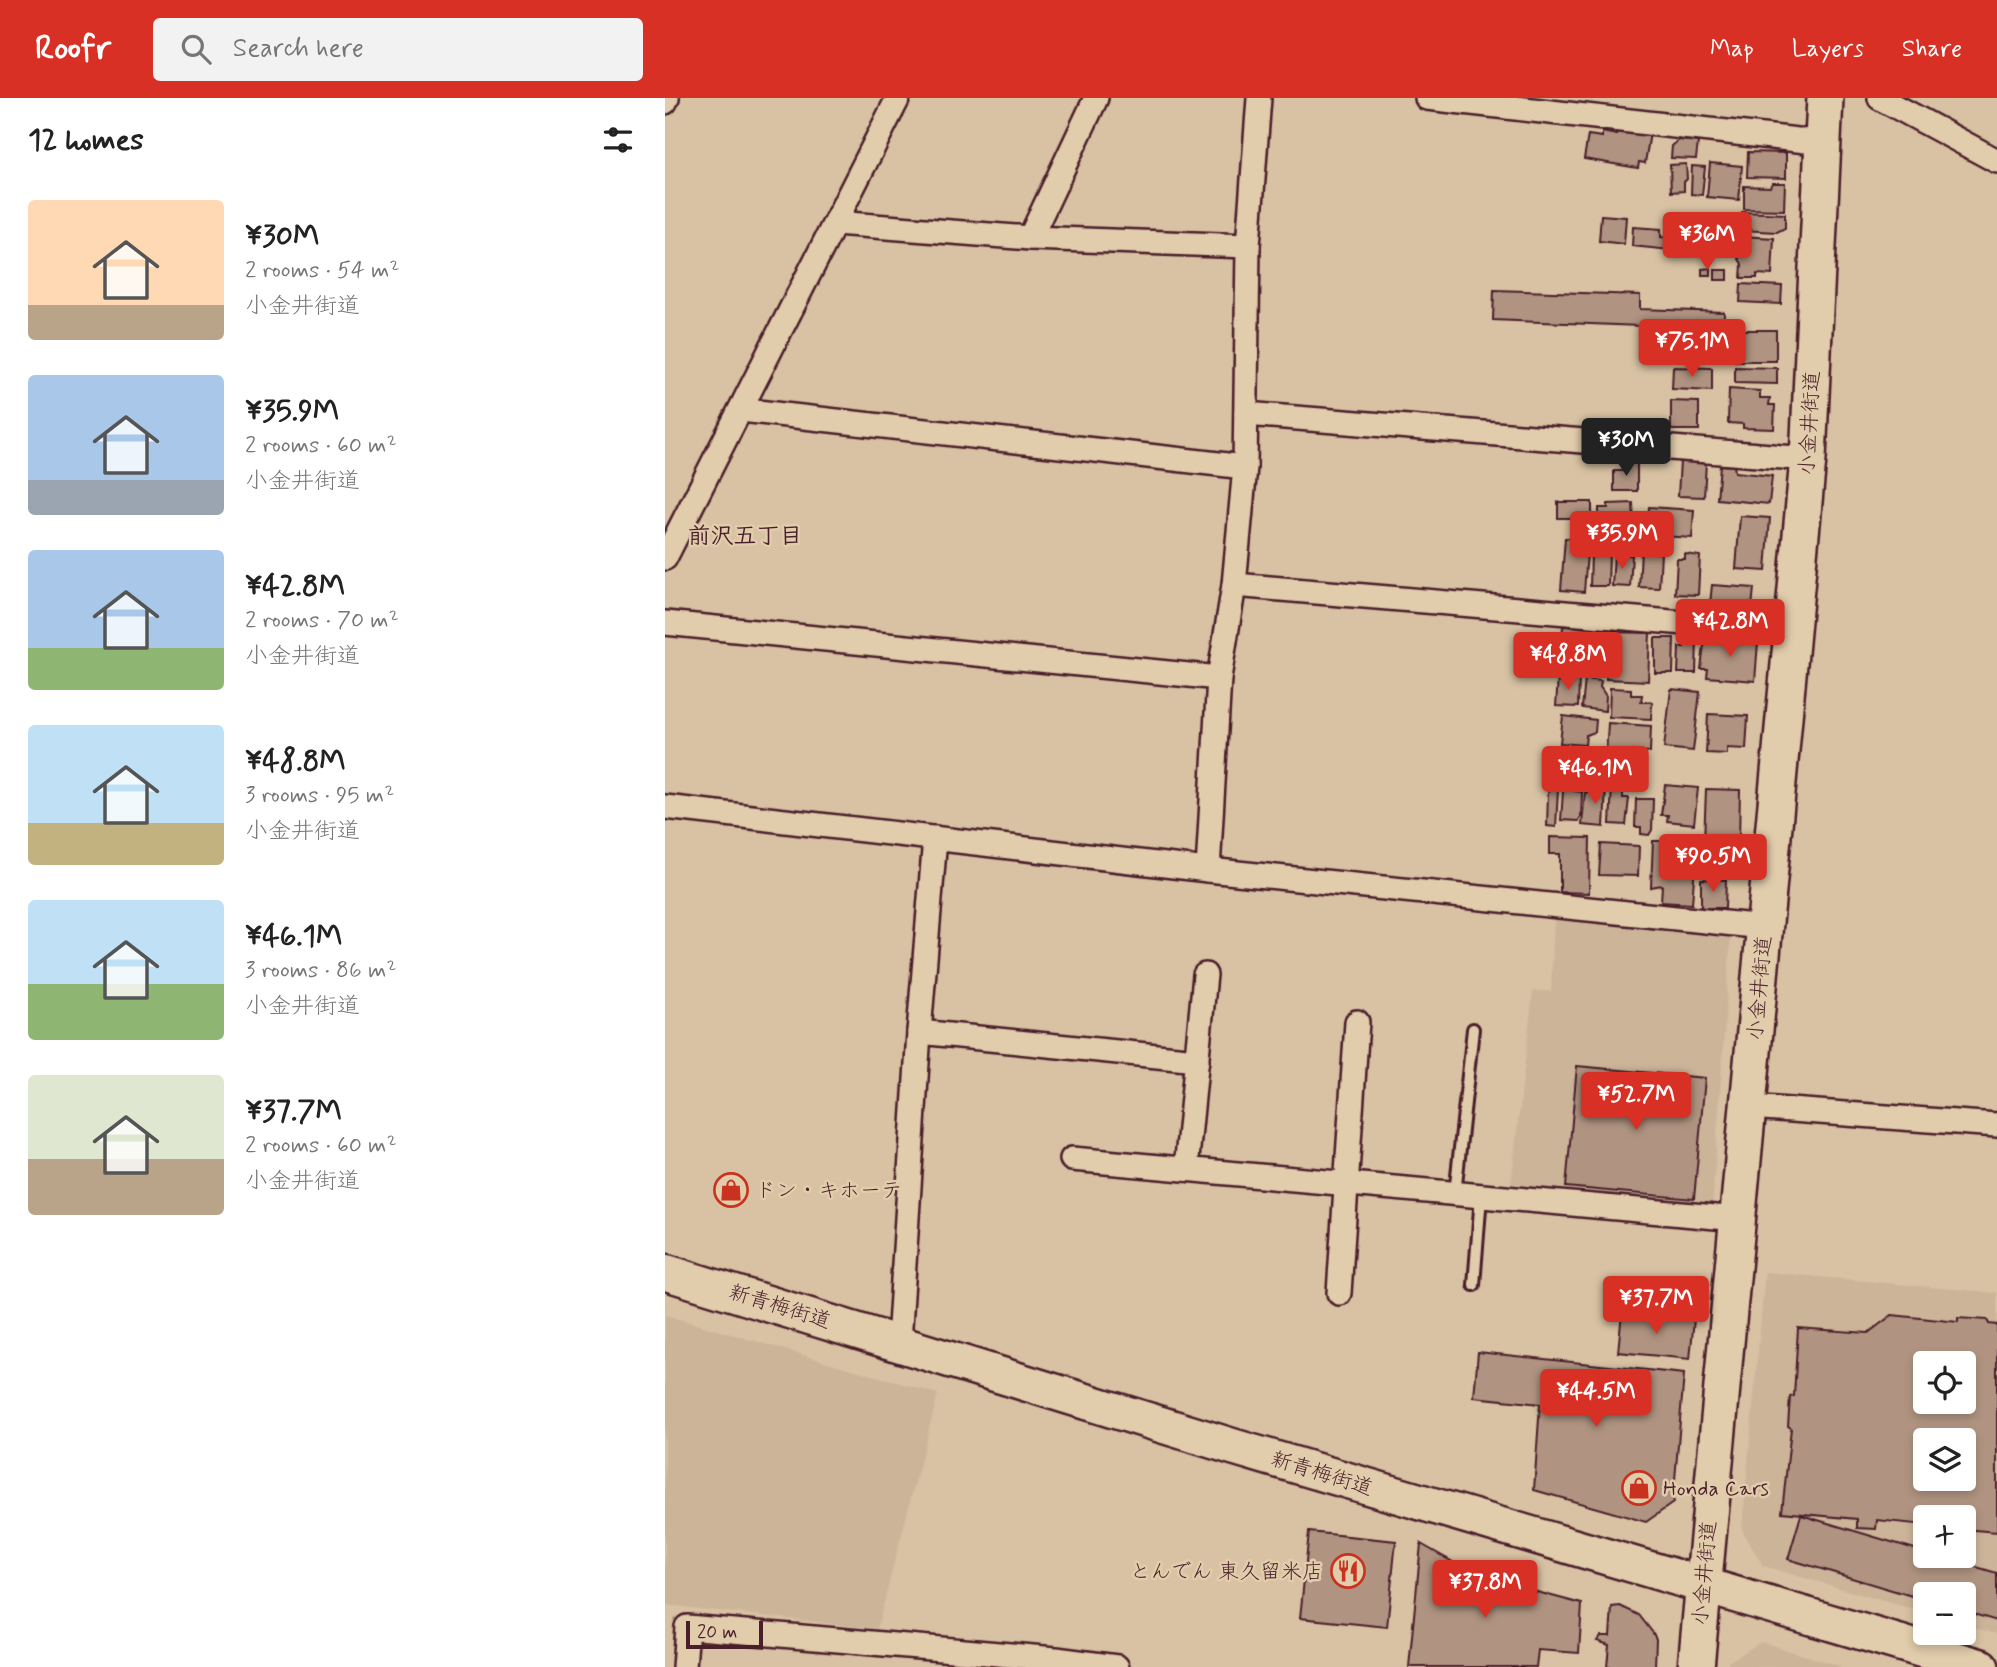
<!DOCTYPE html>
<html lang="en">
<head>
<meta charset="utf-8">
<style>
	body { margin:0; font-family:Mynerve,"Klee One",sans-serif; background:#f2f2f2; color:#222; height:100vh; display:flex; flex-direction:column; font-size:26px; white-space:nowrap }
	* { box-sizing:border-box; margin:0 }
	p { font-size:23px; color:#767676 }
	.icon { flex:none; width:38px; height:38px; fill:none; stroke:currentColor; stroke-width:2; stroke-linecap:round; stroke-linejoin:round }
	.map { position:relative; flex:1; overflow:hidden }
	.sheet { display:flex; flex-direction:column; background:#fff; width:665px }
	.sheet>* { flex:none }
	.buttons { position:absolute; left:1248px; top:1253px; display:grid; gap:14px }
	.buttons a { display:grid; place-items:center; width:63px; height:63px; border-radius:7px; background:#fff; box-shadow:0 4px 10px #0003; font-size:35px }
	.scale { position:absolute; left:21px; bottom:18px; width:77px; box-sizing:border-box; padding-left:7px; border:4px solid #4a1f2b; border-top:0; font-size:19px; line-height:24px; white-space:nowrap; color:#4a1f2b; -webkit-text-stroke:5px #e1ccab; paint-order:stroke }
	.price { position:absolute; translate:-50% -60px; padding:0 16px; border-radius:7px; background:#d93025; color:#fff; font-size:23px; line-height:46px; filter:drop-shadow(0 2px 4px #0008) }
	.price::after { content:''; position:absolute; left:50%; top:42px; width:21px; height:16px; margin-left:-10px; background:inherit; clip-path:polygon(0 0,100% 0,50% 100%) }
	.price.current { background:#222; color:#fff }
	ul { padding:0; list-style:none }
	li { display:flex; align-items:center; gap:21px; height:175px; padding:0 28px }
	li span { display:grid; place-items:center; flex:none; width:196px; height:140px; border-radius:7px; color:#555 }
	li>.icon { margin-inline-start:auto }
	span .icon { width:84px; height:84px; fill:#fffc; stroke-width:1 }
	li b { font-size:30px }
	h2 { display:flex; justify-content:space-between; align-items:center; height:84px; padding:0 28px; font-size:30px }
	header { display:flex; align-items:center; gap:42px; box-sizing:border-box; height:98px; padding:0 35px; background:#d93025; color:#fff }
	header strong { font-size:33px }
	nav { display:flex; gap:38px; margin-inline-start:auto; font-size:24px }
	.search { width:490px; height:63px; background:#f2f2f2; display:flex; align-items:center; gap:18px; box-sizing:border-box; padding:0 24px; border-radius:7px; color:#767676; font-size:26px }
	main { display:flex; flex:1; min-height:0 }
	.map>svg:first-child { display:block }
	.built { fill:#ccb499; fill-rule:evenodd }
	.building { fill:#b09481; stroke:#4a1f2b; stroke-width:2; fill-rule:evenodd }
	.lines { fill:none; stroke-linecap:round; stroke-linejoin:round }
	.service-casing { stroke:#4a1f2b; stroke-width:16 }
	.minor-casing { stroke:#4a1f2b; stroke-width:28 }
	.primary-casing { stroke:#4a1f2b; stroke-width:40 }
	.service { stroke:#e1ccab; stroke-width:10 }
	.minor { stroke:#e1ccab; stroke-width:23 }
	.primary { stroke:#e1ccab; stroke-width:35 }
	.labels { text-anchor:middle; stroke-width:5; stroke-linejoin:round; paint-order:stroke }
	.street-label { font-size:21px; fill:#4a1f2b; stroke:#e1ccab }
	.poi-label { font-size:21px; fill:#4a1f2b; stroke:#e1ccab; text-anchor:start }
	.neighbourhood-label { font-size:23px; font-weight:bold; fill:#4a1f2b; stroke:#e1ccab }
</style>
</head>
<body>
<header>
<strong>Roofr</strong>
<div class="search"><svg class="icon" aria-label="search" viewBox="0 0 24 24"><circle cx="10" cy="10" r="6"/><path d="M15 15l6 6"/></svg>Search here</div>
<nav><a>Map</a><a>Layers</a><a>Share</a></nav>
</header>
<main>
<section class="sheet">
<h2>12 homes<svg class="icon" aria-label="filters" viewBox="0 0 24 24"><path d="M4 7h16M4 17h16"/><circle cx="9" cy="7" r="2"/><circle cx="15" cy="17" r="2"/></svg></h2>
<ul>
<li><span style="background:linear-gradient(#ffd9b3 75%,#b9a48a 0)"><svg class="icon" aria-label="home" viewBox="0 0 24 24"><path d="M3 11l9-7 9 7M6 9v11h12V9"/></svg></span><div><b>¥30M</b><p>2 rooms · 54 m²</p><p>小金井街道</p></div></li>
<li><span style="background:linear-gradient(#a9c7e8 75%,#9aa5b1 0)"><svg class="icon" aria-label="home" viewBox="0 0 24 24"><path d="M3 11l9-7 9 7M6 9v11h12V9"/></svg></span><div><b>¥35.9M</b><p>2 rooms · 60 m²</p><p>小金井街道</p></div></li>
<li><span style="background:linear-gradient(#a9c7e8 70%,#8fb573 0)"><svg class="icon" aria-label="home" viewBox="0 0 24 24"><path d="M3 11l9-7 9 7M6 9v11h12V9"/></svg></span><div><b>¥42.8M</b><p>2 rooms · 70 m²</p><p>小金井街道</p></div></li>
<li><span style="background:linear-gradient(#bfe0f5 70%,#c2b280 0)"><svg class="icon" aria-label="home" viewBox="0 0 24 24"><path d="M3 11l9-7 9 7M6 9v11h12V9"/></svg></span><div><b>¥48.8M</b><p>3 rooms · 95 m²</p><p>小金井街道</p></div></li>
<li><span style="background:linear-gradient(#bfe0f5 60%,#8fb573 0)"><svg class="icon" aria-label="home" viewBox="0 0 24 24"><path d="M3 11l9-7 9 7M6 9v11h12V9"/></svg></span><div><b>¥46.1M</b><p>3 rooms · 86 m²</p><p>小金井街道</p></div></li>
<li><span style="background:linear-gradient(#dfe7d0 60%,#b9a48a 0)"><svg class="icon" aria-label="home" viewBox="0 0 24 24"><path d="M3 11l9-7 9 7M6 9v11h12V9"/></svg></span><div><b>¥37.7M</b><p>2 rooms · 60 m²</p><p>小金井街道</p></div></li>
</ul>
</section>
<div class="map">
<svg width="1332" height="1569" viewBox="0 0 1332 1569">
	<rect width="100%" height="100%" fill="#d8c2a3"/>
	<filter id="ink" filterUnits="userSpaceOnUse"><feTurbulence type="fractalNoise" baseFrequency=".0143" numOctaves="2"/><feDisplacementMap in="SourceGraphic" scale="14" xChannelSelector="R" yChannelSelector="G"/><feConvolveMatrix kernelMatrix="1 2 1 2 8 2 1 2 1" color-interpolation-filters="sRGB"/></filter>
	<g filter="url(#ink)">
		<g class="built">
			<polygon points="889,821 1066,836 1047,1110 846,1086 868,893 886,893"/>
			<path d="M1100 1174 1332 1195V1536L1299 1527 1298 1496H1260V1515L1098 1468 1077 1432ZM1260 1265H1298V1304H1260ZM1260 1342H1298V1381H1260ZM1260 1419H1298V1458H1260Z"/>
			<polygon points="0,1217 273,1296 212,1531 0,1507"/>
			<polygon points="1096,1544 1178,1569 1063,1569 1063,1564"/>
		</g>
		<g class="building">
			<polygon points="953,30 985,35 980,65 974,64 973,70 919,61 923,37 937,39 937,34 952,37"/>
			<polygon points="1014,42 1033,44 1031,61 1006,60 1007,48"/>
			<polygon points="1083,54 1121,55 1121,80 1082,79"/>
			<polygon points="1045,65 1077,68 1074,102 1042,99"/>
			<polygon points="1021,66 1022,81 1019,84 1019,93 1006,94 1005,67"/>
			<polygon points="1027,68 1040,69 1037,97 1026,96"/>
			<polygon points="1107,85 1120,85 1119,112 1079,111 1079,88 1105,89"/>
			<polygon points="1077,114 1120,116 1120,130 1112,134 1076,132"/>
			<polygon points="936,117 961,119 959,146 934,143"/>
			<polygon points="1020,123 1037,124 1035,155 1008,152 1009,135 1019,136"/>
			<polygon points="1045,124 1070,126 1068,154 1043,152"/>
			<polygon points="968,129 996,131 996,139 1006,140 1005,152 967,148"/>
			<polygon points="1075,138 1109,140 1107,177 1092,176 1092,180 1076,180 1077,166 1074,161"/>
			<polygon points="1046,170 1046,177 1037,177 1037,171"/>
			<rect x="1050" y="172" width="13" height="10"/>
			<polygon points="1076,186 1117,188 1116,206 1075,204"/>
			<polygon points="829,192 975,197 975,211 1059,214 1058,243 974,240 975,228 828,222"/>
			<rect x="1070" y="232" width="41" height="31"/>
			<polygon points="1008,269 1047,270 1047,293 1007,291"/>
			<polygon points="1070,269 1112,270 1112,286 1070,285"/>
			<polygon points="1064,291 1095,293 1095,300 1105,300 1104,307 1110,307 1109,331 1078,330 1078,326 1063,325"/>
			<polygon points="1006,303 1034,304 1034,332 1006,332"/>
			<polygon points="1015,363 1041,364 1039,399 1013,398"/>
			<polygon points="957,364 972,364 972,393 949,393 949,373 957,373"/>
			<polygon points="1055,367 1069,368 1070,374 1107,378 1104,406 1052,401"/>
			<rect x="893" y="404" width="34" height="16"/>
			<polygon points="968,405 969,425 934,426 934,410 943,410 943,406"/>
			<polygon points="984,409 1029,412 1027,440 982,437"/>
			<polygon points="1075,418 1105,420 1101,473 1071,471"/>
			<polygon points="900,440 923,441 919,494 896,492"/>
			<polygon points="976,453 996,455 994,490 974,489"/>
			<polygon points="926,456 944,457 943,488 925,488"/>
			<polygon points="949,456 967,457 965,489 947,488"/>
			<polygon points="1020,456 1035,458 1033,497 1010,496 1012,461 1020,461"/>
			<polygon points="1047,487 1089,490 1086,519 1044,516"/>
			<polygon points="898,528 929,530 928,543 937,544 935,569 896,566"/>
			<polygon points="943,534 985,535 983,583 941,581"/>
			<polygon points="1040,539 1093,544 1090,583 1042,579 1043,571 1036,571"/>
			<polygon points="990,540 1009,540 1008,575 990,575"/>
			<polygon points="1019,541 1032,541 1031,575 1013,575 1014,549 1019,549"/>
			<polygon points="893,579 914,580 913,609 891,608"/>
			<polygon points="920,581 936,583 935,589 941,598 940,613 917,610"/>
			<polygon points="945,590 966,591 966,597 977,597 976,604 987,604 986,621 944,619"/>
			<polygon points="1006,591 1035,594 1028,653 999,650"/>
			<polygon points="1043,616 1083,618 1081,651 1062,650 1062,656 1041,655"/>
			<polygon points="898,618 931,622 930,634 921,637 920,647 895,645"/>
			<polygon points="943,625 986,628 985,654 951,653 950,659 941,658"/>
			<polygon points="899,680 907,680 910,684 909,693 917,694 916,719 913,723 896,722"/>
			<polygon points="929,683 937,683 941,687 939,729 917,727 920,694 928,695"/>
			<polygon points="951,684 956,685 958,690 958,700 964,700 961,727 945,726 947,688"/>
			<polygon points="1000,687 1033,690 1029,726 1002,723 1003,717 996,717"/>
			<polygon points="887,690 893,691 891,729 882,728 883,695"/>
			<polygon points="1041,691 1075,692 1074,744 1039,743"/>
			<polygon points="971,701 988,701 987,732 984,737 976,736 976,729 970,729"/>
			<polygon points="885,739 925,740 924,795 895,794 895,756 885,756"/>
			<polygon points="988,743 997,743 1001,747 1027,749 1026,754 1031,754 1027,806 996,804 997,787 986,789"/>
			<polygon points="936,746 974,748 973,778 934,777"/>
			<polygon points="1036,756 1052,757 1052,776 1035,776"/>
			<polygon points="1057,759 1069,760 1069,779 1056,778"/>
			<polygon points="1036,781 1061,782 1060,810 1036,810"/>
			<polygon points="912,968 1040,980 1029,1101 901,1089"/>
			<polygon points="957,1214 1029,1221 1025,1261 953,1254"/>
			<path d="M1227 1217 1293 1224V1220L1322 1222 1324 1226 1332 1227V1434L1298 1431V1419H1260V1427L1212 1422 1211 1431 1192 1430V1421L1117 1414 1126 1330 1123 1328 1125 1299 1129 1298 1133 1230 1203 1235ZM1260 1265H1298V1304H1260ZM1260 1342H1298V1381H1260Z"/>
			<polygon points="813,1254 1019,1276 1008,1405 981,1424 869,1392 875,1306 809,1299"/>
			<polygon points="1136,1417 1260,1454 1260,1458 1274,1458 1332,1475 1332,1523 1298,1513 1298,1496 1260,1496 1260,1502 1123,1461"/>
			<polygon points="644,1434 731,1443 722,1529 635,1520"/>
			<polygon points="756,1446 802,1472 827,1482 917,1506 914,1555 873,1552 871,1569 744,1569"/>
			<polygon points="955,1508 974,1517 988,1535 991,1541 990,1569 942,1569 944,1547 932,1543 936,1538 945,1538 947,1509"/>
		</g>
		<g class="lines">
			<g class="service-casing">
				<g id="service">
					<polyline points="790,1096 808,931"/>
					<polyline points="809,1187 816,1098"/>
				</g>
			</g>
			<g class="minor-casing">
				<g id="minor">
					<polyline points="762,0 1159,45"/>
					<polyline points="1215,0 1332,63"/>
					<polyline points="0,4 2,0"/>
					<polyline points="170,125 365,140 583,148"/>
					<polyline points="365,140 431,0"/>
					<polyline points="76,312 580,369"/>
					<polyline points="581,316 1143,361"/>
					<polyline points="0,460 233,0"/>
					<polyline points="569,487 1126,534"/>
					<polyline points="0,525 554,580"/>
					<polyline points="0,709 543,772 1099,829"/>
					<polyline points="543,772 554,580 569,487 580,369 583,148 594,0"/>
					<polyline points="254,934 532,962"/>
					<polyline points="1084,1009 1332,1027"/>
					<polyline points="407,1061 1073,1121"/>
					<polyline points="521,1071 540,877"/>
					<polyline points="674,1195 692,924"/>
					<polyline points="234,1244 254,934 270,740"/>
					<polyline points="19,1569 22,1529 391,1561 452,1569"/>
				</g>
			</g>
			<g class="primary-casing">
				<g id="primary">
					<polyline points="0,1174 569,1349 1316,1569"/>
					<polyline points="1031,1569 1143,361 1160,0"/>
				</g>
			</g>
			<use href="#service" class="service"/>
			<use href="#minor" class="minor"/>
			<use href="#primary" class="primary"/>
		</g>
	</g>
	<defs>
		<g id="shop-ring" transform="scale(1.75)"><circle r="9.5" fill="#e1ccab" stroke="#c8321e" stroke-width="1.5"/><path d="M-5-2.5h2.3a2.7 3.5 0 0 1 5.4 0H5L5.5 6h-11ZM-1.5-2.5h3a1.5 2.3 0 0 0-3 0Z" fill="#c8321e"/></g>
		<g id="restaurant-ring" transform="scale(1.75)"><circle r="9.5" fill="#e1ccab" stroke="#c8321e" stroke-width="1.5"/><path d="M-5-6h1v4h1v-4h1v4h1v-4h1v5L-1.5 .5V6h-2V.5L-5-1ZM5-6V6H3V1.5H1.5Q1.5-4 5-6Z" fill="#c8321e"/></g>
	</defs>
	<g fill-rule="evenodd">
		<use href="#shop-ring" x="66" y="1092"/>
		<use href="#shop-ring" x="974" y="1390"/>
		<use href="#restaurant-ring" x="683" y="1473"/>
	</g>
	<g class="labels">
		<g class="street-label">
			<text transform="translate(1144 325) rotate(-87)" y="7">小金井街道</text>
			<text transform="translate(1094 890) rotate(-85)" y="7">小金井街道</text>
			<text transform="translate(115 1208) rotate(17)" y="7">新青梅街道</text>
			<text transform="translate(657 1375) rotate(17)" y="7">新青梅街道</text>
			<text transform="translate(1039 1475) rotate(-85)" y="7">小金井街道</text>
		</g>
		<g class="poi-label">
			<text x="90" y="1099">ドン・キホーテ</text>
			<text x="998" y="1397">Honda Cars</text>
			<text x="658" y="1480" text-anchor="end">とんでん 東久留米店</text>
		</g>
		<g class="neighbourhood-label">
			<text x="80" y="445">前沢五丁目</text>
		</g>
	</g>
</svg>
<div class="buttons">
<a><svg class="icon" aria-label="locate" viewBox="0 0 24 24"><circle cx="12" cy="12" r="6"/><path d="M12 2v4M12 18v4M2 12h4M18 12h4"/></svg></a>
<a><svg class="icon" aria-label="layers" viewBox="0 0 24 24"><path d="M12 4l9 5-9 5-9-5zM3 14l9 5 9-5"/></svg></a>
<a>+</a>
<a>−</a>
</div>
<div class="scale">20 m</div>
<b class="price" style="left:1042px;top:174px">¥36M</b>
<b class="price" style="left:1027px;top:281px">¥75.1M</b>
<b class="price current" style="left:961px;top:380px">¥30M</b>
<b class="price" style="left:957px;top:473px">¥35.9M</b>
<b class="price" style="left:1065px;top:561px">¥42.8M</b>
<b class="price" style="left:903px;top:594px">¥48.8M</b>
<b class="price" style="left:930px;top:708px">¥46.1M</b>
<b class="price" style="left:1048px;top:796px">¥90.5M</b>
<b class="price" style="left:971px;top:1034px">¥52.7M</b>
<b class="price" style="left:991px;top:1238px">¥37.7M</b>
<b class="price" style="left:931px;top:1331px">¥44.5M</b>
<b class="price" style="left:820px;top:1522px">¥37.8M</b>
</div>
</main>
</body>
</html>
